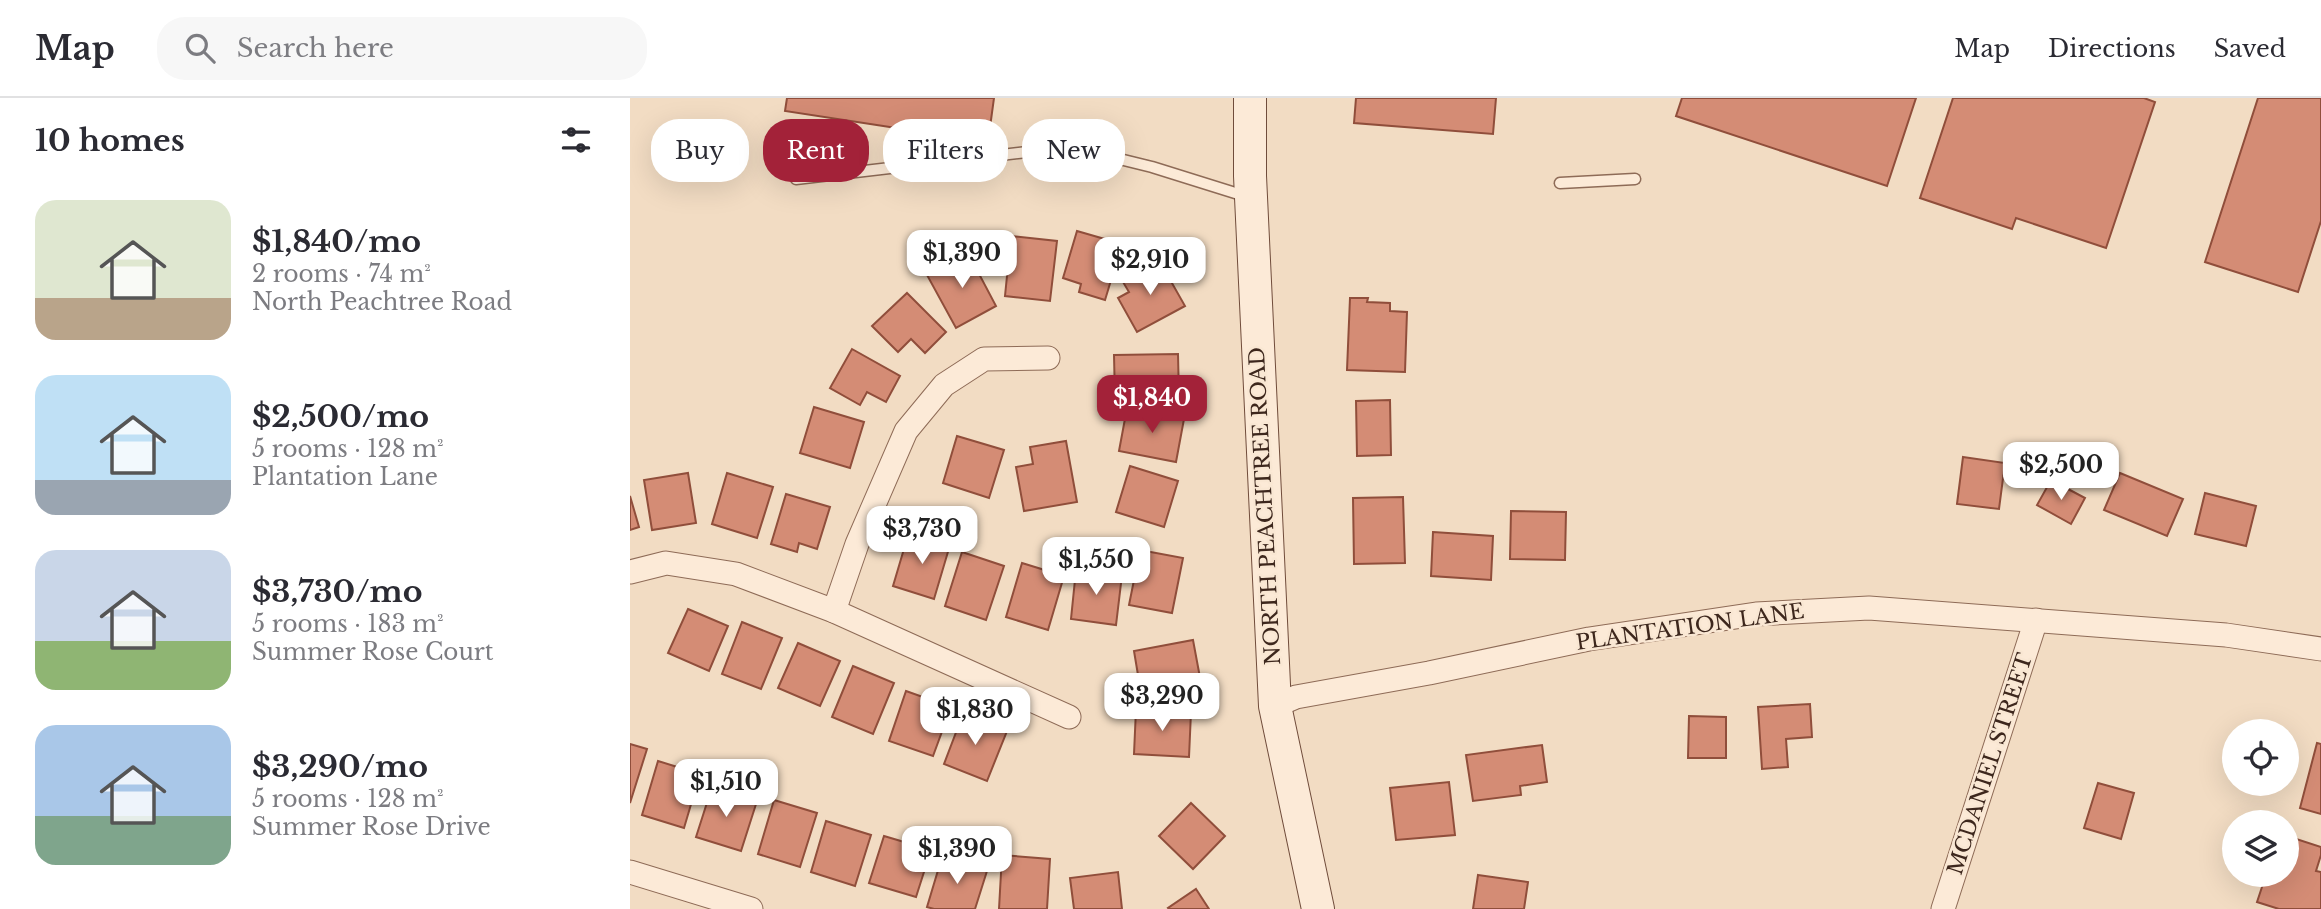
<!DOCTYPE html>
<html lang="en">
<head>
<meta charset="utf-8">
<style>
	body { margin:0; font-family:"Libre Baskerville",serif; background:#f7f7f7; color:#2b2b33; height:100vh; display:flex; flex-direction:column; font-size:26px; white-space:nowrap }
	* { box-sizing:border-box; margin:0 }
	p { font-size:23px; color:#7c7c81 }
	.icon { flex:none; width:38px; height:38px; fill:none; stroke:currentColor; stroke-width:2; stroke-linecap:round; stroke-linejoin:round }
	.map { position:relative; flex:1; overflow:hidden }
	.details { display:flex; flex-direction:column; background:#fff; width:630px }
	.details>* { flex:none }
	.guide { position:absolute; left:21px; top:21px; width:665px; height:63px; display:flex; gap:14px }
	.tools { position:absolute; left:1592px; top:621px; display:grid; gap:14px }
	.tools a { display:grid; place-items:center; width:77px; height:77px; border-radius:50%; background:#fff; box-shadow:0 7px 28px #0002; font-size:35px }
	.price { position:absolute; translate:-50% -60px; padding:0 16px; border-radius:14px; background:#fff; color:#222; font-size:23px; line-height:46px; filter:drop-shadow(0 2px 4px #0008) }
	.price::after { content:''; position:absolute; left:50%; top:42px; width:21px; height:16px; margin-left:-10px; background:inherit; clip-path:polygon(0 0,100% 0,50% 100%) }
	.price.on { background:#a32239; color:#fff }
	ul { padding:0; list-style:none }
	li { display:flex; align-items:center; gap:21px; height:175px; padding:0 35px }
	li span { display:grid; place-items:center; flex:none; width:196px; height:140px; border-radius:21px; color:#555 }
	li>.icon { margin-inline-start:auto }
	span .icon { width:84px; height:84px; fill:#fffc; stroke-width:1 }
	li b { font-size:30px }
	h2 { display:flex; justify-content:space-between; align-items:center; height:84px; padding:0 35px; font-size:30px }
	.chip { padding:0 24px; border-radius:28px; background:#fff; box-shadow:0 7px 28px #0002; font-size:24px; line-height:63px }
	.chip.on { background:#a32239; color:#fff }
	header { display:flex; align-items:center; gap:42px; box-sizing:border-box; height:98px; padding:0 35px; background:#fff; border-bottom:2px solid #e1e1e2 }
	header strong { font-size:33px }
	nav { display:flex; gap:38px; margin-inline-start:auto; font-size:24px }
	.search { width:490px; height:63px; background:#f7f7f7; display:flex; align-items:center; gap:18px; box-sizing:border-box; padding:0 24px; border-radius:28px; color:#7c7c81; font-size:26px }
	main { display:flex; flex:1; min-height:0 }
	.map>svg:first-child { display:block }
	.building { fill:#d48c75; stroke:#904e3b; stroke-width:2 }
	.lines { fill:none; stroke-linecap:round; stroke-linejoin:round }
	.lane-casing { stroke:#8e6b57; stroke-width:13 }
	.street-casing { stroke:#8e6b57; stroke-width:25 }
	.secondary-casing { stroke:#704c3b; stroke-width:34 }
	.lane { stroke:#fcead7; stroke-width:10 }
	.street { stroke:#fcead7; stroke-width:23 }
	.secondary { stroke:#fcead7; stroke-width:32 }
	.labels { text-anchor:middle; stroke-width:5; stroke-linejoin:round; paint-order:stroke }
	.street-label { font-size:21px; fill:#3d271d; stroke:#f9e7d3 }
</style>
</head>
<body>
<header>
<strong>Map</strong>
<div class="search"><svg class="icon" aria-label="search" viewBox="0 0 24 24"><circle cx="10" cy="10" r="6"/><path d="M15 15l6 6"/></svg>Search here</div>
<nav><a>Map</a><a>Directions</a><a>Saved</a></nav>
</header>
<main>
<section class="details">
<h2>10 homes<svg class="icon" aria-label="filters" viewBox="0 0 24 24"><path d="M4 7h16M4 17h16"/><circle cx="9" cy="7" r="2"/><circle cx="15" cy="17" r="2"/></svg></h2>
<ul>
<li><span style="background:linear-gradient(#dfe7d0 70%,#b9a48a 0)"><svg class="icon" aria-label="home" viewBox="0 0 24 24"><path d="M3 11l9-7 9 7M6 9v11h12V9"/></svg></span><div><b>$1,840/mo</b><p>2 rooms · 74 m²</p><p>North Peachtree Road</p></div></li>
<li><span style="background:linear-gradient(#bfe0f5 75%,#9aa5b1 0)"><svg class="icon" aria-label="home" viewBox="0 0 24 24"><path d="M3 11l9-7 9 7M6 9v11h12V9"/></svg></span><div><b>$2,500/mo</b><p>5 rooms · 128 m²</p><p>Plantation Lane</p></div></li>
<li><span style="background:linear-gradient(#c9d6e8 65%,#8fb573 0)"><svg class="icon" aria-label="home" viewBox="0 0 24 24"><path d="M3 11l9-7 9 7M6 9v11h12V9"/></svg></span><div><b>$3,730/mo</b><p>5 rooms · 183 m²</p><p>Summer Rose Court</p></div></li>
<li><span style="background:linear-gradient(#a9c7e8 65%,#7fa58c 0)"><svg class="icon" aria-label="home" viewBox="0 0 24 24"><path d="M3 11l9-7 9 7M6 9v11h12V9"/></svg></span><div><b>$3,290/mo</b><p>5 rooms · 128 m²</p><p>Summer Rose Drive</p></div></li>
</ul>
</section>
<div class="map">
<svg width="1691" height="811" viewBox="0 0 1691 811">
	<rect width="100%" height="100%" fill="#f2dcc3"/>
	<g class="building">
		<polygon points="157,0 364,0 358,44 155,13"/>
		<polygon points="726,0 866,0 863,36 724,25"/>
		<polygon points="1052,0 1286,0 1257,88 1046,18"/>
		<polygon points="1323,0 1514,0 1525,4 1476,150 1386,120 1382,131 1290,100"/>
		<polygon points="1628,0 1691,0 1691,123 1668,194 1575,164"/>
		<polygon points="447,133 492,146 475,202 449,194 451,186 433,180"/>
		<polygon points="381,138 427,143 420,203 375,198"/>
		<polygon points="338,155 366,208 326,230 297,177"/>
		<polygon points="530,164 555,208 507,234 488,200 499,194 493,184"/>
		<polygon points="277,195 316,234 295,255 281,241 268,254 242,228"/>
		<polygon points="720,200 738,200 737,204 760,205 760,213 777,214 775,274 717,272"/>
		<polygon points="222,251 270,278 256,304 237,294 230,307 200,290"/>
		<polygon points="548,256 549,300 485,301 484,257"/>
		<polygon points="760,302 761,357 727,358 726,303"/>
		<polygon points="184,309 234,324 220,370 170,355"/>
		<polygon points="497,310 554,321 546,364 489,353"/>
		<polygon points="327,338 374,352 359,400 313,385"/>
		<polygon points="436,343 447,404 394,413 386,369 403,366 400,349"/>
		<polygon points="1333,359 1375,365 1369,411 1327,406"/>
		<polygon points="500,368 548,383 534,429 486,414"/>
		<polygon points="58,375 66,425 22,432 14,382"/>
		<polygon points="97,375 143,389 127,440 82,426"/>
		<polygon points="1490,375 1553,401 1537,438 1474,412"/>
		<polygon points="1421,382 1455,400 1441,426 1407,407"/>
		<polygon points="1575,395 1626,408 1616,448 1565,436"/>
		<polygon points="156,396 200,409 187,451 169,445 167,454 141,446"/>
		<polygon points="0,398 9,429 0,432"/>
		<polygon points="773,399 775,465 724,466 723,400"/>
		<polygon points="881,413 936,414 935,462 880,461"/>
		<polygon points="279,434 320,447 304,501 263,488"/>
		<polygon points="803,434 863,438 861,482 801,478"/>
		<polygon points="510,452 553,460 542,515 499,507"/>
		<polygon points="332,454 374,468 356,522 315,508"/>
		<polygon points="392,465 434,478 418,532 376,519"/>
		<polygon points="446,472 492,477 486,527 441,521"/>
		<polygon points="58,511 98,528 79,573 38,555"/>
		<polygon points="112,524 152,540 131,591 92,576"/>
		<polygon points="563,542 571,585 511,595 504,553"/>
		<polygon points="168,545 210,563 190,608 148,590"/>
		<polygon points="223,568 264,585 243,636 202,619"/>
		<polygon points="276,593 321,609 303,658 259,643"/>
		<polygon points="1180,606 1182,639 1156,641 1158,669 1132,671 1128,609"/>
		<polygon points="506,611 561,614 559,659 504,656"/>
		<polygon points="333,616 377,633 357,683 314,666"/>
		<polygon points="1059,618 1096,619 1096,660 1058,660"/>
		<polygon points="1687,645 1691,646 1691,716 1670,710"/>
		<polygon points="0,646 17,651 0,705"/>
		<polygon points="912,647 917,684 890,688 891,697 843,703 836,657"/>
		<polygon points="28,663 70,676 54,730 12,717"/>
		<polygon points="819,684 825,737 766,742 760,690"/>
		<polygon points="1468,685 1504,695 1491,741 1454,730"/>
		<polygon points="82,689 127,703 111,753 66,739"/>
		<polygon points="144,702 187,715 170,769 128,756"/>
		<polygon points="561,705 595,738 563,771 529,738"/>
		<polygon points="196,723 241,737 225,788 181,774"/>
		<polygon points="254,738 301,752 286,799 239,785"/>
		<polygon points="1657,738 1691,749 1691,757 1686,773 1691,774 1691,811 1649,811 1627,804 1636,777 1657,777"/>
		<polygon points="372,757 420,761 417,811 369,811"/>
		<polygon points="312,759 357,773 345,811 304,811 297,809"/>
		<polygon points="488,774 492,811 444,811 440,780"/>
		<polygon points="848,777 898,784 894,811 843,811"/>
		<polygon points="566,791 579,811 539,811 538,810"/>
	</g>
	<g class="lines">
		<g class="lane-casing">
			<g id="lane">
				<polyline points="166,81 397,54 457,53 522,69 618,99"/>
				<polyline points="930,85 1005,81"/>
			</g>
		</g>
		<g class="street-casing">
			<g id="street">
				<polyline points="0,474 36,465 106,476 204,513 439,619"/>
				<polyline points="204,513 227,446 276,333 314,287 354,261 418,260"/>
				<polyline points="645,608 666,599 799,575 959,541 1126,516 1239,510 1596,537 1691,551"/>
				<polyline points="0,774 121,811"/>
				<polyline points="1313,811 1406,522"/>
			</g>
		</g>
		<g class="secondary-casing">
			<polyline id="secondary" points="620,0 620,78 645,608 688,811"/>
		</g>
		<use href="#lane" class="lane"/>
		<use href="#street" class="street"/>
		<use href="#secondary" class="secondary"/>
	</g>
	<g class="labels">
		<g class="street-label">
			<text transform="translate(635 408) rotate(-93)" y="7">NORTH PEACHTREE ROAD</text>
			<text transform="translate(1060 529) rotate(-8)" y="7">PLANTATION LANE</text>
			<text transform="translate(1360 666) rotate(-72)" y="7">MCDANIEL STREET</text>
		</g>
	</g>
</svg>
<div class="tools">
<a><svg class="icon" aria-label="locate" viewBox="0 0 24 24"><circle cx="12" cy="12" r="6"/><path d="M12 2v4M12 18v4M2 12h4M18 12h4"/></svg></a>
<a><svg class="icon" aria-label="layers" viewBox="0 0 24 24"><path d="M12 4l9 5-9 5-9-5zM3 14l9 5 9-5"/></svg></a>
</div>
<b class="price" style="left:332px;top:192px">$1,390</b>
<b class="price" style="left:520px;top:199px">$2,910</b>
<b class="price on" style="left:522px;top:337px">$1,840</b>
<b class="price" style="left:1431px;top:404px">$2,500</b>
<b class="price" style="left:292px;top:468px">$3,730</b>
<b class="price" style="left:466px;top:499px">$1,550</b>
<b class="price" style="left:532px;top:635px">$3,290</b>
<b class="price" style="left:345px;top:649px">$1,830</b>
<b class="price" style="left:96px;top:721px">$1,510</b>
<b class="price" style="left:327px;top:788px">$1,390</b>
<div class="guide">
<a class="chip">Buy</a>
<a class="chip on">Rent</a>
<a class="chip">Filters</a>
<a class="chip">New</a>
</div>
</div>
</main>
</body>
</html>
